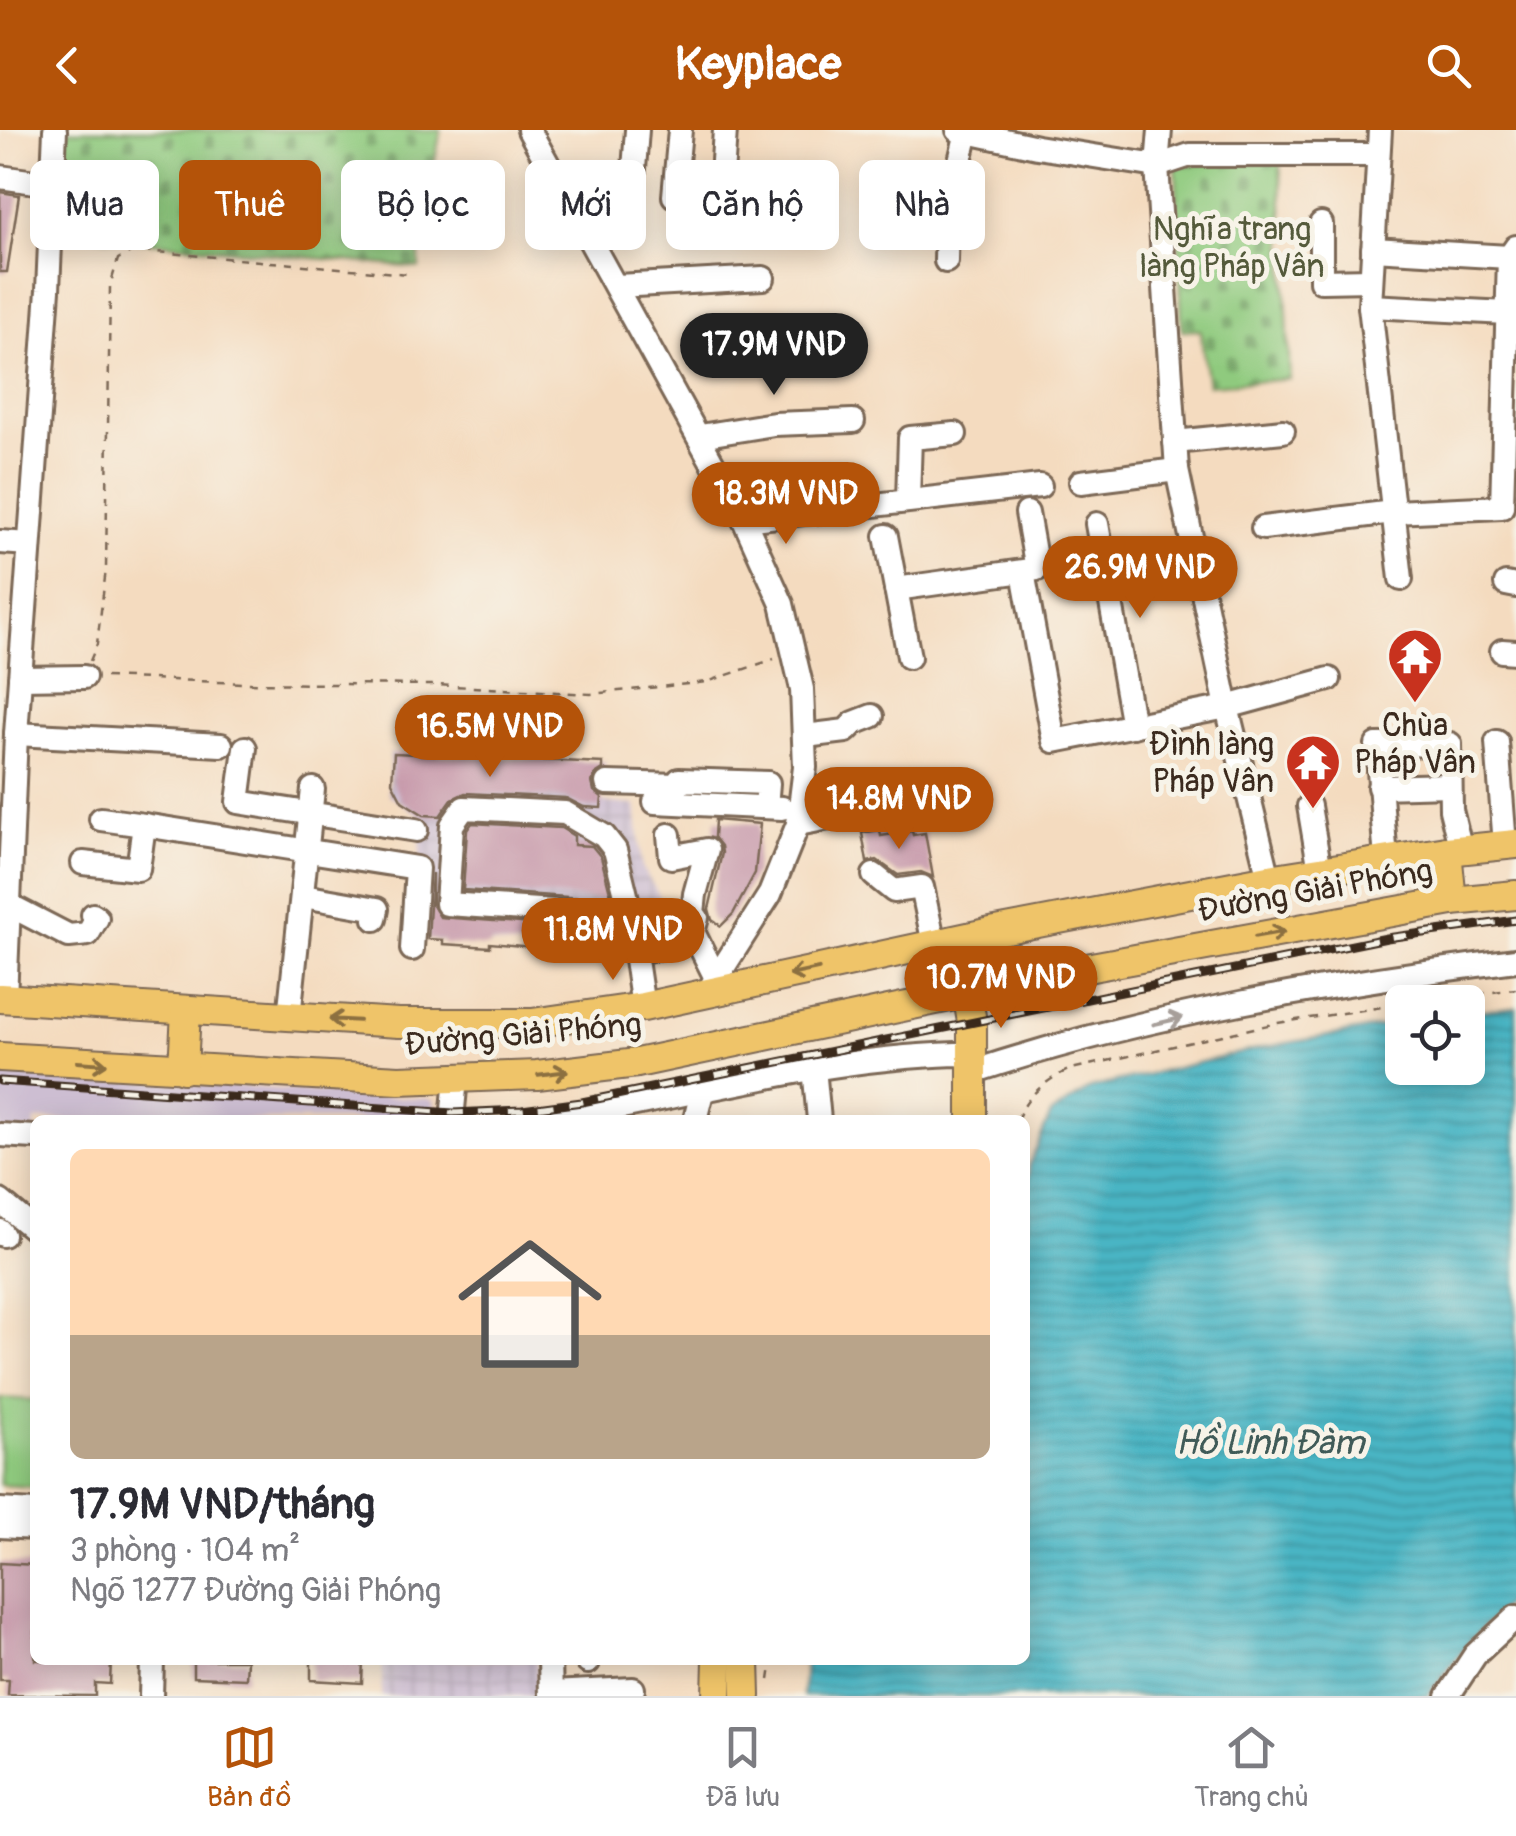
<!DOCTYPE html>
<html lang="vi">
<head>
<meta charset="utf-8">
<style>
	body { margin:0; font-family:Pangolin,sans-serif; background:#f2f2f3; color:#2b2b33; height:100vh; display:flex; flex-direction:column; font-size:38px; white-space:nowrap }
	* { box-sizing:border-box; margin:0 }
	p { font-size:32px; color:#7c7c81 }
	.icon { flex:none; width:55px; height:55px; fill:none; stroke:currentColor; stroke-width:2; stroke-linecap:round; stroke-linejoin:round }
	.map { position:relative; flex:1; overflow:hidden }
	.sheet { position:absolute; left:30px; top:985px; width:1000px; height:550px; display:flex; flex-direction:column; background:#fff; border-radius:15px; box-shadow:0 5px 25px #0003 }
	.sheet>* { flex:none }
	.banner { position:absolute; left:30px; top:30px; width:1000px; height:90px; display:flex; gap:20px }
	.buttons { position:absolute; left:1385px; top:855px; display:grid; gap:20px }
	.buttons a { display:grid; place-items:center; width:100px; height:100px; border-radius:15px; background:#fff; box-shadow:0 5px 25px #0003; font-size:50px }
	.price { position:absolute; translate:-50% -85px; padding:0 22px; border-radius:35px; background:#b45309; color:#fff; font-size:32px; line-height:65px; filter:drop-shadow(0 2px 5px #0008) }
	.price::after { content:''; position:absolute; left:50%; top:60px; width:30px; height:22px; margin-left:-15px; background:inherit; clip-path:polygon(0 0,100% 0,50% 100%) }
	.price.on { background:#222; color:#fff }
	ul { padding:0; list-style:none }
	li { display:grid; align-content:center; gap:20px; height:530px; padding:0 40px }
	li span { display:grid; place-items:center; height:310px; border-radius:15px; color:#555 }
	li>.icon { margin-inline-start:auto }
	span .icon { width:180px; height:180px; fill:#fffc; stroke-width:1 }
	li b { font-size:42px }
	.tag { padding:0 35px; border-radius:15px; background:#fff; box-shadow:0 5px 25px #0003; font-size:35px; line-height:90px }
	.tag.on { background:#b45309; color:#fff }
	header { display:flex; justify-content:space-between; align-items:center; height:130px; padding:0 40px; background:#b45309; color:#fff; font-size:45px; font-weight:800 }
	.dock { display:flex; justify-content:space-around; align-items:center; height:140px; border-top:2px solid #e1e1e2; background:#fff; font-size:28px; color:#7c7c81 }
	.dock a { display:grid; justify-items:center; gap:5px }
	.dock .on { color:#b45309 }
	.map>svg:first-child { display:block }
	.industrial { fill:url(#industrial-grid) }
	.railway { fill:#cdbed2 }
	.grass { fill:#8fca7e; stroke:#657a4e; stroke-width:2.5 }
	.cemetery { fill:url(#cemetery-stones); stroke:#657a4e; stroke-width:2.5 }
	.water { fill:url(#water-rules); stroke:#427071; stroke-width:2.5 }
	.building { fill:#c595a8 }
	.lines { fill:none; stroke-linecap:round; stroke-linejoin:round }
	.minor-casing { stroke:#7c6856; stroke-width:28 }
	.major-casing { stroke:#7c6856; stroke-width:32 }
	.path { stroke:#7c6856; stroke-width:2.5; stroke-dasharray:8 8; stroke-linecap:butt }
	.minor { stroke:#fff; stroke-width:22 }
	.major { stroke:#efc469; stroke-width:28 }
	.rail-casing { stroke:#3b2a1e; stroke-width:9 }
	.rail { stroke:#f7f3e8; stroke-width:5; stroke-dasharray:15; stroke-linecap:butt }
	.oneway { stroke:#8c6f40 }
	.oneway2 { stroke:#a79f9a }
	.labels { text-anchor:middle; stroke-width:10; stroke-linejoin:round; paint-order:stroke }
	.park-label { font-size:32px; fill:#545a3b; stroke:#f7f3e8 }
	.poi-label { font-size:32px; fill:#3b2a1e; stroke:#f7f3e8 }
	.street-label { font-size:32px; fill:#3b2a1e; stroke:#f7f3e8 }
	.water-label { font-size:35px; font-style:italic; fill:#405b58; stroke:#f7f3e8 }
</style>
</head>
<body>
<header><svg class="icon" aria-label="back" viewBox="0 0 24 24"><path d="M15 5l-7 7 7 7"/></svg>Keyplace<svg class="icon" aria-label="search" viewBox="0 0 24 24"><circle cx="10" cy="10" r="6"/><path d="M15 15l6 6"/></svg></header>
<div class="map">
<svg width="1516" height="1566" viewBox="0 0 1516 1566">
	<defs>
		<pattern id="industrial-grid" width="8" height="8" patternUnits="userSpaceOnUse" patternTransform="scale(2.5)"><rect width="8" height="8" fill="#cdbed2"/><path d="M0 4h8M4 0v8" fill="none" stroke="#b1a3b4"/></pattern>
		<pattern id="cemetery-stones" width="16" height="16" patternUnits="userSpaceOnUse" patternTransform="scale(2.5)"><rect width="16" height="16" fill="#8fca7e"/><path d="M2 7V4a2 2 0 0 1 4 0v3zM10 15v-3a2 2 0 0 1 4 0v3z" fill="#76a467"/></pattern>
		<pattern id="water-rules" width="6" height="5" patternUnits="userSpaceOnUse" patternTransform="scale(2.5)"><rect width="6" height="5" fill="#49b5c4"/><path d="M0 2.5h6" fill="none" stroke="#3e939f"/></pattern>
	</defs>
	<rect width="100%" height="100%" fill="#f7f3e8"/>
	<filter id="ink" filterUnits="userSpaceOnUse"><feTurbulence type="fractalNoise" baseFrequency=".01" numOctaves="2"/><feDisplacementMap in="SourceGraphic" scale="20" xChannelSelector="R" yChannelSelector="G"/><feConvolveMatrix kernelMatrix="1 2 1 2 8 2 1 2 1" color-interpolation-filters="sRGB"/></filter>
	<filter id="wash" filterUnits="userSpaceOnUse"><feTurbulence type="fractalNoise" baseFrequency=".0048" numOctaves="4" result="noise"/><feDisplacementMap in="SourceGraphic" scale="40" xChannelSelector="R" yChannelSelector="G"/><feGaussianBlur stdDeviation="2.25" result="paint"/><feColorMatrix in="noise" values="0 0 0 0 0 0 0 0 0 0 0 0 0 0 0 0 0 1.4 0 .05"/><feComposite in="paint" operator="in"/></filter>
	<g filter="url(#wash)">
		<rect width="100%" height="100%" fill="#f4dbbf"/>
		<g class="industrial">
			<polygon points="390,623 605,632 602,672 636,675 642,737 659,765 674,805 667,812 605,823 415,809 422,687 388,664"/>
			<polygon points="383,1530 536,1530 537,1566 381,1566"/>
		</g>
		<polygon class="railway" points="0,941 434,969 436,990 35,990 35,1001 0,1002"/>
		<polygon class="grass" points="0,1268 35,1270 35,1357 0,1355"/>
		<g class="cemetery">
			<polygon points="62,0 441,0 432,44 418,45 419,138 69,104 64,98 66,42 61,36"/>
			<polygon points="1280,31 1290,249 1208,255 1200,200 1182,201 1176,35"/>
		</g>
		<polygon class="water" points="1516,877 1516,1464 1470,1511 1428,1566 803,1566 805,1530 1025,1530 1025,1159 1029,1034 1051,984 1091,958 1266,917 1402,893 1402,938 1468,938 1468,882"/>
		<g id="blocks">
			<g class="building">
				<polygon points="0,62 19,65 7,142 0,142"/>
				<polygon points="394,623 603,633 603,639 595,644 592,652 594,661 602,667 601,678 584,677 566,668 465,663 452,669 440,686 424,685 402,671 392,652"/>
				<polygon points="715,690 760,694 755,743 733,784 721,796 712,790 709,779 722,723 721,716 714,707"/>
				<polygon points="472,693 561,698 574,706 574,715 592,716 601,727 612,770 463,760 467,700"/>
				<polygon points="880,700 881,706 912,701 913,705 925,703 933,747 921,742 898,745 877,730 867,732 862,703"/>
				<polygon points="432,743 432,774 440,787 616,800 619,817 577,821 490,813 490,817 443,814 443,810 428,809"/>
				<polygon points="0,1433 35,1435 35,1530 111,1530 110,1554 95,1553 95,1566 8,1565 9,1550 0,1550"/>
				<polygon points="193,1530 247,1530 246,1549 193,1547"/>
				<polygon points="311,1530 363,1530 362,1553 311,1550"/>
			</g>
		</g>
	</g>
	<g filter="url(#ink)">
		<use href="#blocks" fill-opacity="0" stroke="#7c6856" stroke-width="2.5"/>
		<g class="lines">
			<g class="minor-casing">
				<g id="minor">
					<polyline points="529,0 744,390 782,474 802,559 805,637 798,694 770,764 707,863"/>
					<polyline points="958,0 1037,17 1157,36 1190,25 1378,25"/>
					<polyline points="1160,0 1157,36 1177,340 1227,577 1269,749"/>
					<polyline points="1380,0 1370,176 1401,449"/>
					<polyline points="0,47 50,54"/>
					<polyline points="633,52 637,0"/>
					<polyline points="674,66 680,0"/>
					<polyline points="719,92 725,0"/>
					<polyline points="1321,94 1321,151 1371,150"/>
					<polyline points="1373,119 1509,127"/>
					<polyline points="946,131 947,85 967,2"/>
					<polyline points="617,156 763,148"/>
					<polyline points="1370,176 1507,183"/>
					<polyline points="700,306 774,294 853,291"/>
					<polyline points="1175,312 1283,301"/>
					<polyline points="1081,352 1177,340"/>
					<polyline points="908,369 910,308 955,304"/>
					<polyline points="744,390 1040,356"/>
					<polyline points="1097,394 1133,596"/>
					<polyline points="1263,398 1393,382 1502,377 1509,127 1516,117"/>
					<polyline points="886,406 909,527"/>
					<polyline points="0,412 29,414"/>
					<polyline points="1023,442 1054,611 1227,577 1329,549"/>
					<polyline points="1506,454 1516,456"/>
					<polyline points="896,459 1037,439 1027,383"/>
					<polyline points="1502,521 1516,522"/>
					<polyline points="20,548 84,547"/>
					<polyline points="16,604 221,615"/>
					<polyline points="805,606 846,601 854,593 872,586"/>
					<polyline points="1497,612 1505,715"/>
					<polyline points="245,618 238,672 416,700"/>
					<polyline points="607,653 679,655 679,650 768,653 766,677"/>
					<polyline points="1379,657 1450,655"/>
					<polyline points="655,672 782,678"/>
					<polyline points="1309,676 1320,741"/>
					<polyline points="101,689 144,695"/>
					<polyline points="798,694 913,672"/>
					<polyline points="1386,730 1377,615 1450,614 1451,680 1461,720"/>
					<polyline points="83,733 138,739 144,695 417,738 412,819"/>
					<polyline points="874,745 894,761 922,757 934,814"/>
					<polyline points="303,766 377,779 375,789"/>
					<polyline points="9,775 69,806 88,804 97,788 93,785"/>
					<polyline points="629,786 447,774 452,695 464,678 565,683 604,706 615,720 627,769 643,877"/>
					<polyline points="697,788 693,802 715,846"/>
					<polyline points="634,821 664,818 685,805 692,793 695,764 707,720 671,727 669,705"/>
					<polyline points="5,869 16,604 48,160 55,0"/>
					<polyline points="289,887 313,659"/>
					<polyline points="814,938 819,990"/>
					<path d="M972 942C1147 884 1333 853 1516 830"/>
					<polyline points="452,990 456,948"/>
					<path d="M528 990 565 988C695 964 824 928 956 924L964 925 972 931"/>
					<polyline points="695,990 702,962"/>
					<polyline points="0,1005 35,1007"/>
					<polyline points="0,1071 35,1100"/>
					<polyline points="0,1101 3,1105"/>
					<polyline points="0,1380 35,1382"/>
					<polyline points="0,1396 35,1398"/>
					<polyline points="550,1530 551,1566"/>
					<polyline points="587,1530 588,1532"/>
					<polyline points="551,1563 633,1559"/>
					<polyline points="151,1566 152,1530"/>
					<polyline points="1448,1566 1475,1525 1516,1487"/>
				</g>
			</g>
			<g class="major-casing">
				<g id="major">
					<polyline points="1447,721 1452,771"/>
					<polyline points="958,810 972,892 972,990"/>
					<polyline points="0,868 399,893 532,893 643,877 996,801 1269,749 1447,721 1516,714"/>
					<polyline points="0,927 399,950 537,945 637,933 1097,836 1452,771 1516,765"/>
					<polyline points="183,939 186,881"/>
					<polyline points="745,1530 746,1566"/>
					<polyline points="717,1566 718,1530"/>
				</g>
			</g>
			<g class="path">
				<polyline points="90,531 97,514 106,439 110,156 118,129 134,120 408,144"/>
				<polyline points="105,547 242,553 437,555 591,564 707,552 774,529"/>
				<polyline points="1414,872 1516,859"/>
				<path d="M1017 990C1027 965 1047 949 1071 939L1277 893 1402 874"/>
				<polyline points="769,1550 772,1530"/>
			</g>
			<use href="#minor" class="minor"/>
			<use href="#major" class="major"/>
			<g class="rail-casing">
				<polyline id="rail" points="0,951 453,983 522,980 582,972 1387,808 1516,790"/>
			</g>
			<use href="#rail" class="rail"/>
		</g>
		<defs><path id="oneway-shaft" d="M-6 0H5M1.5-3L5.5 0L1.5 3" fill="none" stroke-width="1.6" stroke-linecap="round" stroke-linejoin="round" transform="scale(2.5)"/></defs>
		<g class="oneway">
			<use href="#oneway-shaft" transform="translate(1270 804) rotate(-10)"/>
			<use href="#oneway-shaft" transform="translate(804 842) rotate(168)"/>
			<use href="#oneway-shaft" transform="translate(344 890) rotate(-177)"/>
			<use href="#oneway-shaft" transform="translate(92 933) rotate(4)"/>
			<use href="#oneway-shaft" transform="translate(553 943) rotate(-7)"/>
		</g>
		<use class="oneway2" href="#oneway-shaft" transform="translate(1168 891) rotate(-13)"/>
	</g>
	<defs>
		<g id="temple-pin" transform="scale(2.875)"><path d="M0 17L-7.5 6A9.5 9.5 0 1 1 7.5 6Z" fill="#c8321e" stroke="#f7f3e8"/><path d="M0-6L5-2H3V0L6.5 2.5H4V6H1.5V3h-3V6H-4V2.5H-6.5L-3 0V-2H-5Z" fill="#fff"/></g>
	</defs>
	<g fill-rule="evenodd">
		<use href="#temple-pin" x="1415" y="526"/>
		<use href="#temple-pin" x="1313" y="632"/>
	</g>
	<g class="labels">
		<g class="park-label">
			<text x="1232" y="110">Nghĩa trang<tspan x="1232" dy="37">làng Pháp Vân</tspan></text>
		</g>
		<g class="poi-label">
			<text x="1415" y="606">Chùa<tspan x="1415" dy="37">Pháp Vân</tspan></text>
			<text x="1274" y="625" text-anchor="end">Đình làng<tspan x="1274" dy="37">Pháp Vân</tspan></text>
		</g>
		<g class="street-label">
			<text transform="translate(1315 760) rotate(-10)" y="11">Đường Giải Phóng</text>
			<text transform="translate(523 904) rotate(-5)" y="11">Đường Giải Phóng</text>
		</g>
		<g class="water-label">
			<text x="1270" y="1324">Hồ Linh Đàm</text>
		</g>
	</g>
</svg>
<div class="buttons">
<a><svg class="icon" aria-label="locate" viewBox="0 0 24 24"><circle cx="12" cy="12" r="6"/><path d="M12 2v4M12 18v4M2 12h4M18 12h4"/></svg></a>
</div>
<b class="price on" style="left:774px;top:268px">17.9M VND</b>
<b class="price" style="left:786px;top:417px">18.3M VND</b>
<b class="price" style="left:1140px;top:491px">26.9M VND</b>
<b class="price" style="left:490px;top:650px">16.5M VND</b>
<b class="price" style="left:899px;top:722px">14.8M VND</b>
<b class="price" style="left:613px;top:853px">11.8M VND</b>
<b class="price" style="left:1001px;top:901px">10.7M VND</b>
<div class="banner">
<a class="tag">Mua</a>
<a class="tag on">Thuê</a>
<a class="tag">Bộ lọc</a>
<a class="tag">Mới</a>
<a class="tag">Căn hộ</a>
<a class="tag">Nhà</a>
</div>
<section class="sheet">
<ul>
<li><span style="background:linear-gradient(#ffd9b3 60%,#b9a48a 0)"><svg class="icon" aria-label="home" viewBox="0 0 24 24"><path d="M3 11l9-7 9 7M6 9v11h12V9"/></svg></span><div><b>17.9M VND/tháng</b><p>3 phòng · 104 m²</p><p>Ngõ 1277 Đường Giải Phóng</p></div></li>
</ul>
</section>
</div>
<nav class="dock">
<a class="on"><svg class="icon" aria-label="map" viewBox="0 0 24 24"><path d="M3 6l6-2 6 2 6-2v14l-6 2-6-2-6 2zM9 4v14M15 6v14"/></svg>Bản đồ</a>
<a><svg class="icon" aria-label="saved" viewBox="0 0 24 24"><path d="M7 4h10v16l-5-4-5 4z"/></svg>Đã lưu</a>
<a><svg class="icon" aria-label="home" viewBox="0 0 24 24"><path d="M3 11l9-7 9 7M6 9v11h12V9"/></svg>Trang chủ</a>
</nav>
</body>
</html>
